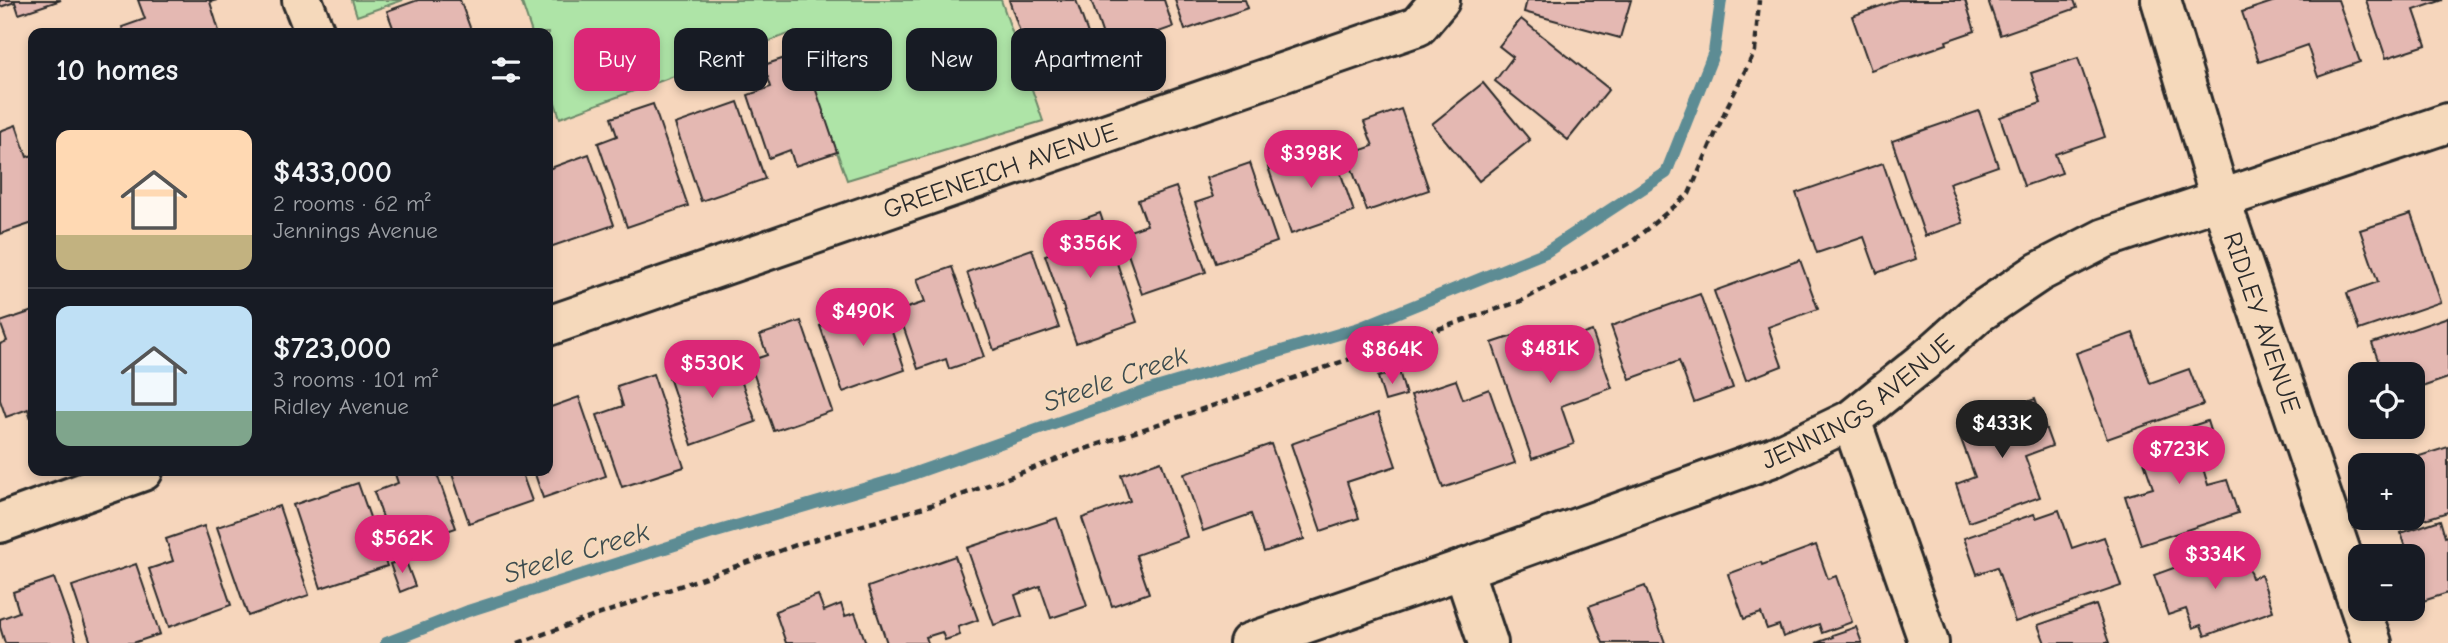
<!DOCTYPE html>
<html lang="en">
<head>
<meta charset="utf-8">
<style>
	body { margin:0; font-family:"Comic Neue",sans-serif; background:#242831; color:#f1f3f6; height:100vh; display:flex; flex-direction:column; font-size:26px; white-space:nowrap }
	* { box-sizing:border-box; margin:0 }
	p { font-size:23px; color:#9ea1a6 }
	.icon { flex:none; width:38px; height:38px; fill:none; stroke:currentColor; stroke-width:2; stroke-linecap:round; stroke-linejoin:round }
	.map { position:relative; flex:1; overflow:hidden }
	.drawer { position:absolute; left:28px; top:28px; width:525px; height:448px; display:flex; flex-direction:column; background:#171b24; border-radius:14px; box-shadow:0 4px 10px #0003 }
	.drawer>* { flex:none }
	.top-card { position:absolute; left:574px; top:28px; width:665px; height:63px; display:flex; gap:14px }
	.tools { position:absolute; left:2348px; top:362px; display:grid; gap:14px }
	.tools a { display:grid; place-items:center; width:77px; height:77px; border-radius:14px; background:#171b24; box-shadow:0 4px 10px #0003; font-size:35px }
	.price { position:absolute; translate:-50% -60px; padding:0 16px; border-radius:24px; background:#db2777; color:#fff; font-size:23px; line-height:46px; filter:drop-shadow(0 2px 4px #0008) }
	.price::after { content:''; position:absolute; left:50%; top:42px; width:21px; height:16px; margin-left:-10px; background:inherit; clip-path:polygon(0 0,100% 0,50% 100%) }
	.price.current { background:#222; color:#fff }
	ul { padding:0; list-style:none }
	li { display:flex; align-items:center; gap:21px; height:175px; padding:0 28px }
	li+li { border-top:2px solid #363941 }
	li span { display:grid; place-items:center; flex:none; width:196px; height:140px; border-radius:14px; color:#555 }
	li>.icon { margin-inline-start:auto }
	span .icon { width:84px; height:84px; fill:#fffc; stroke-width:1 }
	li b { font-size:30px }
	h2 { display:flex; justify-content:space-between; align-items:center; height:84px; padding:0 28px; font-size:30px }
	.pill { padding:0 24px; border-radius:14px; background:#171b24; box-shadow:0 4px 10px #0003; font-size:24px; line-height:63px }
	.pill.current { background:#db2777; color:#fff }
	.map>svg:first-child { display:block }
	.green { fill:#aee4a7; stroke:#6c8869; stroke-width:2 }
	.lines { fill:none; stroke-linecap:round; stroke-linejoin:round }
	.stream { stroke:#5d8c94; stroke-width:12 }
	.building { fill:#e4b8b2; stroke:#2b2b2b; stroke-width:2 }
	.minor-casing { stroke:#2b2b2b; stroke-width:44 }
	.path { stroke:#2b2b2b; stroke-width:4.5; stroke-dasharray:7 5; stroke-linecap:butt }
	.minor { stroke:#f5d9bb; stroke-width:38 }
	.labels { text-anchor:middle; stroke-width:5; stroke-linejoin:round; paint-order:stroke }
	.street-label { font-size:26px; fill:#2b2b2b; stroke:#f5d9bb }
	.water-label { font-size:28px; font-style:italic; fill:#3c4b4e; stroke:#f5d9bb }
</style>
</head>
<body>
<div class="map">
<svg width="2448" height="643" viewBox="0 0 2448 643">
	<rect width="100%" height="100%" fill="#f6d6bc"/>
	<filter id="ink" filterUnits="userSpaceOnUse"><feTurbulence type="fractalNoise" baseFrequency=".0143" numOctaves="2"/><feDisplacementMap in="SourceGraphic" scale="14" xChannelSelector="R" yChannelSelector="G"/><feConvolveMatrix kernelMatrix="1 2 1 2 8 2 1 2 1" color-interpolation-filters="sRGB"/></filter>
	<g filter="url(#ink)">
		<g class="green">
			<polygon points="352,0 403,0 357,16"/>
			<polygon points="521,0 1001,0 1043,121 847,180 794,32 560,118 548,81 548,33 532,33"/>
		</g>
		<g class="lines">
			<polyline class="stream" points="386,643 468,611 709,534 901,478 1156,388 1359,328 1546,252 1666,173 1714,52 1721,0"/>
		</g>
		<g class="building">
			<polygon points="0,0 61,0 19,14 15,2 0,7"/>
			<polygon points="138,0 217,0 210,2 219,31 213,33 124,33 122,27 145,19"/>
			<polygon points="418,0 460,0 472,33 395,33 387,11"/>
			<polygon points="1009,0 1076,0 1092,45 1073,52 1078,67 1037,81"/>
			<polygon points="1091,0 1164,0 1173,27 1108,50"/>
			<polygon points="1175,0 1245,0 1248,8 1185,30"/>
			<polygon points="1527,0 1631,0 1620,38 1524,12"/>
			<polygon points="1898,0 1965,0 1975,31 1946,41 1947,44 1871,70 1852,16"/>
			<polygon points="1988,0 2074,0 2077,8 2000,35"/>
			<polygon points="2278,0 2338,0 2360,62 2318,77 2307,45 2259,62 2242,12"/>
			<polygon points="2366,0 2443,0 2414,10 2426,45 2386,58"/>
			<polygon points="1521,19 1609,89 1568,140 1495,81 1513,57 1499,46"/>
			<polygon points="803,52 837,152 795,166 790,150 769,158 748,95 771,87 764,65"/>
			<polygon points="2078,58 2105,137 2055,154 2062,173 2024,186 2000,117 2041,103 2031,73"/>
			<polygon points="1483,83 1530,140 1479,181 1432,124"/>
			<polygon points="738,102 765,179 701,201 675,124"/>
			<polygon points="653,104 688,206 627,227 598,143 617,136 611,118"/>
			<polygon points="1401,109 1429,190 1367,211 1347,155 1373,146 1364,122"/>
			<polygon points="1979,111 1998,166 1949,183 1963,223 1925,236 1892,141"/>
			<polygon points="16,125 27,157 33,155 33,223 0,234 0,131"/>
			<polygon points="1331,145 1354,212 1291,234 1268,167"/>
			<polygon points="589,154 614,225 550,247 548,241 548,169"/>
			<polygon points="1250,163 1277,242 1216,263 1195,203 1213,197 1206,178"/>
			<polygon points="1883,163 1916,259 1877,273 1864,237 1817,253 1796,193"/>
			<polygon points="1176,187 1206,272 1142,294 1121,234 1147,225 1138,200"/>
			<polygon points="1100,213 1137,322 1076,343 1045,255 1065,248 1058,228"/>
			<polygon points="2411,214 2441,302 2359,330 2347,293 2378,282 2360,230"/>
			<polygon points="1032,249 1059,328 994,350 967,272"/>
			<polygon points="1800,260 1818,309 1768,327 1782,366 1746,380 1714,291"/>
			<polygon points="952,267 984,357 949,369 946,359 918,369 898,311 925,302 917,279"/>
			<polygon points="1700,294 1733,388 1694,402 1679,361 1630,379 1611,326"/>
			<polygon points="883,305 905,370 843,392 820,326"/>
			<polygon points="33,311 33,425 28,409 6,417 0,400 0,344 7,341 0,322"/>
			<polygon points="2448,317 2448,378 2413,390 2413,374 2383,374 2372,343"/>
			<polygon points="801,321 832,411 774,431 749,361 767,355 760,335"/>
			<polygon points="1592,331 1612,388 1561,406 1574,444 1532,459 1492,343 1525,332 1532,352"/>
			<polygon points="2133,333 2150,383 2189,369 2203,405 2107,439 2076,353"/>
			<polygon points="732,355 756,422 692,445 669,377"/>
			<polygon points="1399,371 1406,395 1385,401 1378,377"/>
			<polygon points="653,374 684,467 622,487 597,415 623,406 617,386"/>
			<polygon points="1456,380 1463,399 1489,389 1515,463 1443,488 1411,395"/>
			<polygon points="579,397 606,476 543,498 534,471 548,471 548,408"/>
			<polygon points="2035,399 2052,446 2025,456 2040,497 1969,522 1956,484 1975,477 1957,428"/>
			<polygon points="1378,413 1396,466 1347,482 1359,518 1321,531 1291,444"/>
			<polygon points="2207,421 2219,459 2202,465 2208,485 2227,480 2238,513 2141,545 2125,496 2153,488 2138,444"/>
			<polygon points="1271,444 1304,539 1264,552 1251,514 1203,531 1184,474"/>
			<polygon points="2448,447 2448,512 2399,527 2397,518 2413,518 2413,466 2394,466 2394,464"/>
			<polygon points="1161,461 1187,537 1136,555 1149,593 1112,606 1082,518 1130,501 1121,475"/>
			<polygon points="394,471 436,471 456,528 394,549 374,492 398,483"/>
			<polygon points="451,471 521,471 532,501 469,523"/>
			<polygon points="358,483 387,566 321,588 293,505"/>
			<polygon points="279,506 309,595 248,616 217,527"/>
			<polygon points="2059,510 2072,548 2104,537 2121,586 2015,622 1997,567 1977,574 1964,538 2034,514 2036,518"/>
			<polygon points="1057,518 1087,606 1051,618 1040,586 1015,595 1022,616 994,625 967,548"/>
			<polygon points="2440,520 2445,537 2448,536 2448,593 2423,601 2413,571 2413,556 2409,556 2401,533"/>
			<polygon points="204,526 231,605 169,627 149,569 173,561 166,539"/>
			<polygon points="2240,544 2252,578 2261,575 2273,611 2205,636 2201,625 2193,628 2186,609 2168,615 2154,575"/>
			<polygon points="1816,545 1828,579 1836,576 1852,622 1822,633 1819,624 1783,637 1779,625 1767,629 1761,613 1744,619 1728,574 1761,562 1762,565"/>
			<polygon points="955,556 978,620 958,627 960,635 945,640 942,632 926,637 928,643 887,643 868,587"/>
			<polygon points="405,559 415,586 400,592 390,564"/>
			<polygon points="136,564 160,634 133,643 91,643 72,586"/>
			<polygon points="54,578 77,643 5,643 0,627 0,619 19,612 13,592"/>
			<polygon points="1645,586 1665,643 1603,643 1589,606"/>
			<polygon points="818,595 824,611 841,604 845,616 855,613 866,643 786,643 775,611"/>
			<polygon points="2096,605 2109,643 2045,643 2038,625"/>
			<polygon points="1856,627 1862,643 1816,643 1833,637 1832,635"/>
		</g>
		<g class="lines">
			<g class="minor-casing">
				<g id="minor">
					<polyline points="302,0 315,33"/>
					<path id="s1" d="M2161 0 2220 198 2372 643"/>
					<path id="s2" d="M548 326 1418 26 1440 0"/>
					<polyline points="1851,420 1929,643"/>
					<polyline points="0,523 143,471"/>
					<polyline points="1463,569 1488,643"/>
					<path id="s3" d="M1249 643 1463 569 1776 456 1851 420 1922 363 1977 314 2039 272 2105 238 2448 123"/>
				</g>
			</g>
			<polyline class="path" points="518,643 799,544 948,500 1082,450 1521,301 1629,244 1689,194 1728,105 1755,51 1759,0"/>
			<use href="#minor" class="minor"/>
		</g>
	</g>
	<g class="labels">
		<g class="street-label">
			<text dy="9" stroke="none"><textPath href="#s2" startOffset="478">GREENEICH AVENUE</textPath></text>
			<text dy="9" stroke="none"><textPath href="#s1" startOffset="338">RIDLEY AVENUE</textPath></text>
			<text dy="9" stroke="none"><textPath href="#s3" startOffset="658">JENNINGS AVENUE</textPath></text>
		</g>
		<g class="water-label">
			<text transform="translate(1115 378) rotate(-19)" y="10">Steele Creek</text>
			<text transform="translate(576 552) rotate(-17)" y="10">Steele Creek</text>
		</g>
	</g>
</svg>
<div class="tools">
<a><svg class="icon" aria-label="locate" viewBox="0 0 24 24"><circle cx="12" cy="12" r="6"/><path d="M12 2v4M12 18v4M2 12h4M18 12h4"/></svg></a>
<a>+</a>
<a>−</a>
</div>
<b class="price" style="left:1311px;top:190px">$398K</b>
<b class="price" style="left:1090px;top:280px">$356K</b>
<b class="price" style="left:863px;top:348px">$490K</b>
<b class="price" style="left:1550px;top:385px">$481K</b>
<b class="price" style="left:1392px;top:386px">$864K</b>
<b class="price" style="left:712px;top:400px">$530K</b>
<b class="price current" style="left:2002px;top:460px">$433K</b>
<b class="price" style="left:2179px;top:486px">$723K</b>
<b class="price" style="left:402px;top:575px">$562K</b>
<b class="price" style="left:2215px;top:591px">$334K</b>
<div class="top-card">
<a class="pill current">Buy</a>
<a class="pill">Rent</a>
<a class="pill">Filters</a>
<a class="pill">New</a>
<a class="pill">Apartment</a>
</div>
<section class="drawer">
<h2>10 homes<svg class="icon" aria-label="filters" viewBox="0 0 24 24"><path d="M4 7h16M4 17h16"/><circle cx="9" cy="7" r="2"/><circle cx="15" cy="17" r="2"/></svg></h2>
<ul>
<li><span style="background:linear-gradient(#ffd9b3 75%,#c2b280 0)"><svg class="icon" aria-label="home" viewBox="0 0 24 24"><path d="M3 11l9-7 9 7M6 9v11h12V9"/></svg></span><div><b>$433,000</b><p>2 rooms · 62 m²</p><p>Jennings Avenue</p></div></li>
<li><span style="background:linear-gradient(#bfe0f5 75%,#7fa58c 0)"><svg class="icon" aria-label="home" viewBox="0 0 24 24"><path d="M3 11l9-7 9 7M6 9v11h12V9"/></svg></span><div><b>$723,000</b><p>3 rooms · 101 m²</p><p>Ridley Avenue</p></div></li>
</ul>
</section>
</div>
</body>
</html>
